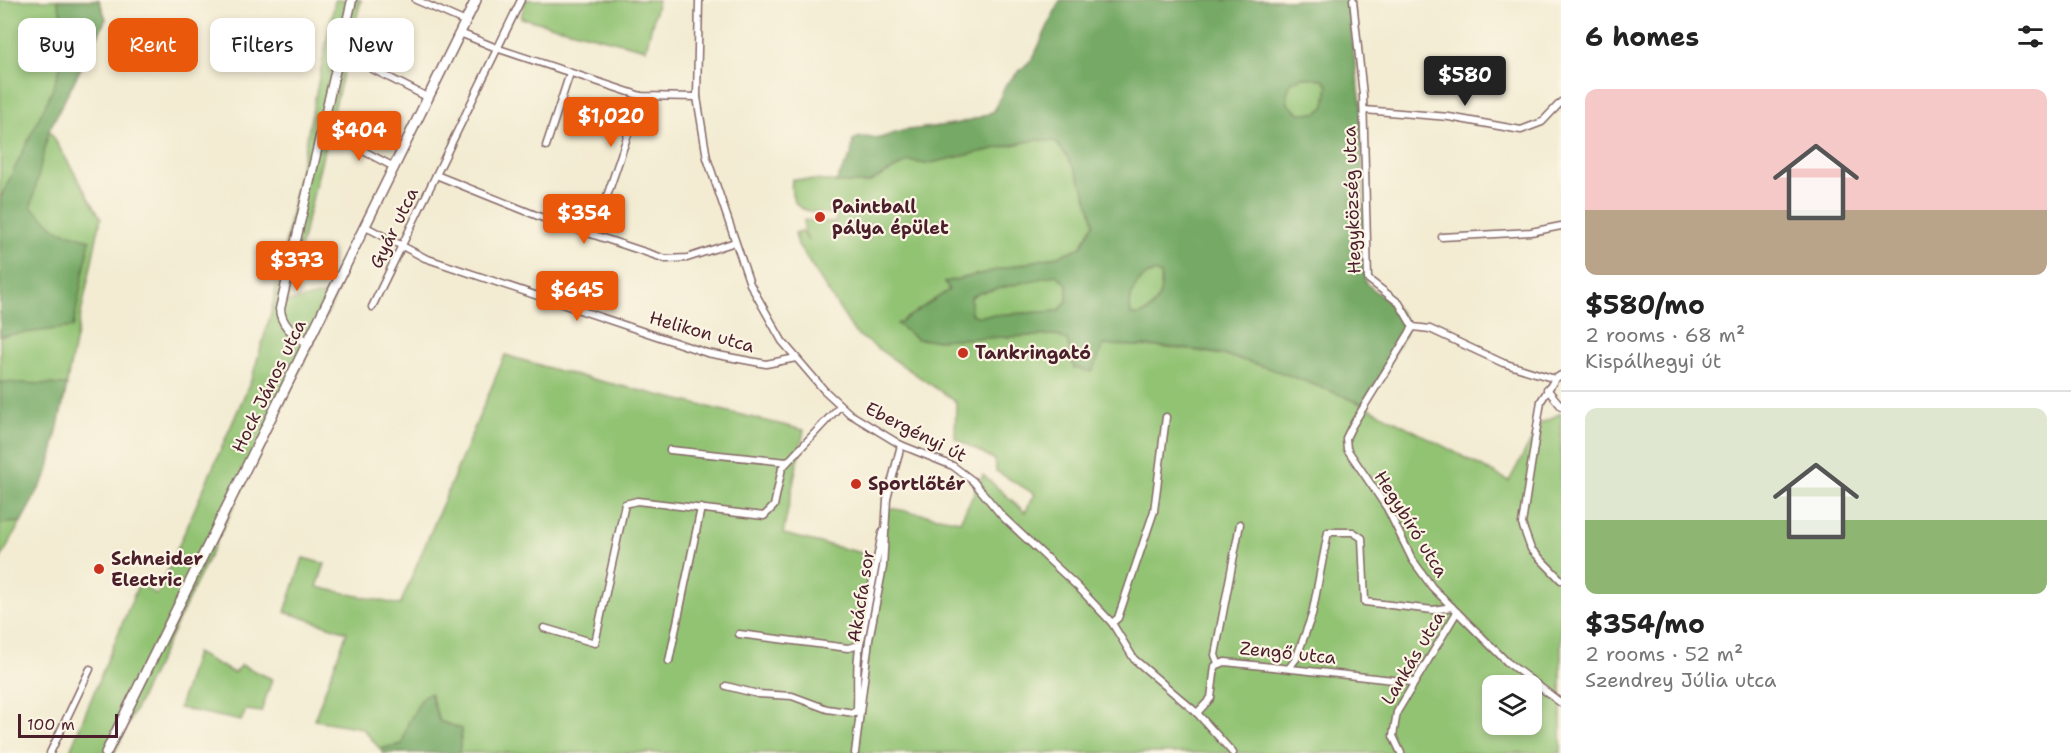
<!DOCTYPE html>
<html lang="en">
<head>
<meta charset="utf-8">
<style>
	body { margin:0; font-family:"Shantell Sans",sans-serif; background:#f2f2f2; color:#222; height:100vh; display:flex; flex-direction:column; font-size:22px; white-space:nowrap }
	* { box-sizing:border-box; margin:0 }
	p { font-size:20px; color:#767676 }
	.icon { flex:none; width:33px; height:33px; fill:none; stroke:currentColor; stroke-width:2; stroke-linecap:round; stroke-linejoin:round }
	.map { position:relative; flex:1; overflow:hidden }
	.details { display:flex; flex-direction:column; background:#fff; width:510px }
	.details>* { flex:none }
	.hud { position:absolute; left:18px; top:18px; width:570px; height:54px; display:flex; gap:12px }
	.buttons { position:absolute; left:1482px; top:675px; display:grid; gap:12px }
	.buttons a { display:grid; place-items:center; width:60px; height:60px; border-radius:12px; background:#fff; box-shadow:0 3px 9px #0003; font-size:30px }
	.scale { position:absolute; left:18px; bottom:15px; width:100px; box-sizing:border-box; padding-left:6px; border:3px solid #4a1f2b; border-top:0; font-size:16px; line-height:21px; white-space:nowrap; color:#4a1f2b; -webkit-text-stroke:4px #fcf5e5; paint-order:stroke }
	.price { position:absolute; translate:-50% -51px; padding:0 14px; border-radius:6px; background:#ea580c; color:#fff; font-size:20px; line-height:39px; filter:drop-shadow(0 2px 3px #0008) }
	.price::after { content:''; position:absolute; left:50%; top:36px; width:18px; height:14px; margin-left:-9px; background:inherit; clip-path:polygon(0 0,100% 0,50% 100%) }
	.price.selected { background:#222; color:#fff }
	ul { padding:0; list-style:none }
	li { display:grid; align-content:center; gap:12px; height:318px; padding:0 24px }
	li+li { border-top:2px solid #e0e0e0 }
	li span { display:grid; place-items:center; height:186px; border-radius:12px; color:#555 }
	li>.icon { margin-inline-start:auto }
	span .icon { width:108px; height:108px; fill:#fffc; stroke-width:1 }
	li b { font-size:26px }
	h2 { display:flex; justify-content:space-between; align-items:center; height:72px; padding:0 24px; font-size:26px }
	.chip { padding:0 21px; border-radius:12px; background:#fff; box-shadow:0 3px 9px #0003; font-size:21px; line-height:54px }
	.chip.selected { background:#ea580c; color:#fff }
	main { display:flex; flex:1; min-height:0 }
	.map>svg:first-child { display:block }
	.green { fill:#92c373; stroke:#6e714f; stroke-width:1.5; fill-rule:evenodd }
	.forest { fill:#75a965; stroke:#606448; stroke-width:1.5; fill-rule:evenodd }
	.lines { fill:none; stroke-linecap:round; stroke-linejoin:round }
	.street-casing { stroke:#856766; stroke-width:9 }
	.secondary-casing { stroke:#856766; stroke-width:11 }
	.primary-casing { stroke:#856766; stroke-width:12 }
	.street { stroke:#fff; stroke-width:6 }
	.secondary { stroke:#fff; stroke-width:8 }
	.primary { stroke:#fff; stroke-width:9 }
	.poi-dot { fill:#c8321e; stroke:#fcf5e5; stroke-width:2 }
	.labels { text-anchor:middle; stroke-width:4.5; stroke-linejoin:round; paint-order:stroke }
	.street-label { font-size:18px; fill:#4a1f2b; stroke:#fcf5e5 }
	.poi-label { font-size:18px; font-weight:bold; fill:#4a1f2b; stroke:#fcf5e5; text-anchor:start }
</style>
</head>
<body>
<main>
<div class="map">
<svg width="1561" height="753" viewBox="0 0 1561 753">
	<rect width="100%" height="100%" fill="#fcf5e5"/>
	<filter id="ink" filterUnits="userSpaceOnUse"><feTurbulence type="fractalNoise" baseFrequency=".0167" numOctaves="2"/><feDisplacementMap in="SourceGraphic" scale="12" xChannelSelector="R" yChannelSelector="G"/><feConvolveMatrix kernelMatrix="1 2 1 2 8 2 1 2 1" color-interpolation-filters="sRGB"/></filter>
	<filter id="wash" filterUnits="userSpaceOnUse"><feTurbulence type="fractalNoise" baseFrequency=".008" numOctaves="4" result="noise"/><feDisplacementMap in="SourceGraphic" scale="24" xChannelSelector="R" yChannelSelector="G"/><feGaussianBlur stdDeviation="1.35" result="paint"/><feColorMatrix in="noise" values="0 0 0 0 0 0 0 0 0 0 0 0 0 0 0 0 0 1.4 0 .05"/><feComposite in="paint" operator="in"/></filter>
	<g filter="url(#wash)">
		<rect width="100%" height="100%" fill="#f3ecd3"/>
		<g class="green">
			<polygon points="0,0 99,0 106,19 49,130 101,218 48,472 0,560"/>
			<polygon points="335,0 361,0 287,302 338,291 114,753 69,753 139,583 157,595 252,378 271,313"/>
			<polygon points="525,0 658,0 646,49 521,18"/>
			<polygon points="1302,77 1323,79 1328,85 1325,106 1317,113 1299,113 1288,105 1287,93 1291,82"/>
			<path d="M1035 140 1054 141C1076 163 1087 192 1094 223L1081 247 1061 255 945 282 949 290 898 324 917 339 931 340 1055 335 1067 340 1074 368 1104 345C1143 346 1183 347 1222 355 1325 377 1417 433 1509 481L1540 424 1561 413V753H459L462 729 439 721 431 694 408 723 402 744 380 749 362 728 314 720 347 632 285 612 303 558 325 564 317 587 400 605 505 355 559 371 804 430 783 534 875 556 885 507 960 521 983 475 1025 512 1035 494 996 471 995 460 955 438 956 402 855 333 798 245 795 233 801 231 809 242 804 231V220L835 223 836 214C808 211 788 214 792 179L868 183 909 161 926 164ZM1492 686H1532V724H1492Z"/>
			<path d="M1153 272 1160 274C1165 293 1153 318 1131 315 1128 297 1134 279 1153 272Z"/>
			<polygon points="1057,274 1067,284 1067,301 1059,311 977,316 971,314 971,297 979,293"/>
			<polygon points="196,653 234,673 241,665 272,679 261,712 246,710 241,721 179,708"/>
		</g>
		<g class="forest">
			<polygon points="57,0 99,0 106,19 49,130 31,207 58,230 90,240 73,327 0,336 0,199 52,91 69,40"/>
			<path d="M1060 0H1351L1352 43 1361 102 1365 280C1376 300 1411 305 1405 334L1363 404C1317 386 1272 367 1223 355 1185 346 1144 346 1104 345L1092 372 1074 368 1067 340 1055 335 931 340 917 339 897 324 949 290 945 282 1061 255 1081 247 1094 223C1087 192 1076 163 1054 141L1035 140 926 164 909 161 868 183H835L851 155 853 140C862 134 870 139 880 138 889 136 898 131 907 130 936 126 967 125 994 111L1006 84 1033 58ZM1302 77 1323 79 1328 85 1325 106 1317 113H1299L1288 104 1287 93 1291 82ZM1153 272 1160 274C1165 293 1153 318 1131 315 1128 297 1134 279 1153 272ZM1056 275 1067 284V301L1059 311 977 316 971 314V297L979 293Z"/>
			<polygon points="0,382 67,385 48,472 21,522 0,524"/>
			<polygon points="430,693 439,721 462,729 459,753 383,753 380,749 402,744 408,723 423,696"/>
		</g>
	</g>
	<g filter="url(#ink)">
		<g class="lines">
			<g class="street-casing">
				<g id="street">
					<polyline points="416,0 466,22"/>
					<polyline points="699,0 697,97 707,158 750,284 782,341 824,390 850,414 901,445 953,466 973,481 1002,516 1078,587 1112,623 1134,659 1197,713 1233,753"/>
					<polyline points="1353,0 1363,95 1368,279 1399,303 1413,327 1430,329 1503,363 1555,379 1561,375"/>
					<polyline points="460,33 499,49 641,96 697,97"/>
					<polyline points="351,58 429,98"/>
					<polyline points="1364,110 1449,117 1521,130 1542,122 1561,102"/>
					<polyline points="335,136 394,167"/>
					<polyline points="546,146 570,73"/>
					<polyline points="436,175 543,218 666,259 687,258 735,242"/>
					<polyline points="603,208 641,96"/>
					<polyline points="366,227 425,258 707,353 766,364 796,358"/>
					<polyline points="1442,237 1531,232 1561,226"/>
					<polyline points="372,307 521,0"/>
					<polyline points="1413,327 1352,426 1346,438 1347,449 1387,508 1412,559 1432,587 1507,662 1561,703"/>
					<polyline points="1555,379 1541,401 1522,524 1531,549 1561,580"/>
					<polyline points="1547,389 1561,406"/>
					<polyline points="670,450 787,462"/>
					<polyline points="1112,623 1118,618 1154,511 1166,417"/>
					<polyline points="544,628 595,643 625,504 637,501 764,516 774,506 782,468 840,406"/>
					<polyline points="739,634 848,648 856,646"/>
					<polyline points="669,661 701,508"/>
					<polyline points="1218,663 1215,655 1240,524"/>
					<polyline points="1289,668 1296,659 1312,615 1328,532 1353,532 1362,538 1365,602 1433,610 1452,607"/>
					<path d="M726 686 758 694 792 696 827 709 854 713 857 708C858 684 855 657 862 636L882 533 886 528"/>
					<polyline points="1197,713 1211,698 1215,666 1225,662 1412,682"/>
					<polyline points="50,753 90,669"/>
					<polyline points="855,753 869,640 883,567 887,499 901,445"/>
					<polyline points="1401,753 1393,736 1397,712 1457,612"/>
				</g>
			</g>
			<g class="secondary-casing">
				<path id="secondary" d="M309 343C295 336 281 326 280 309L352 0"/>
			</g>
			<g class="primary-casing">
				<polyline id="primary" points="106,753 476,0"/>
			</g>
			<use href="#street" class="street"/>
			<use href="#secondary" class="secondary"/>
			<use href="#primary" class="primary"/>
		</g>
	</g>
	<g class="poi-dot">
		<circle cx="820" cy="217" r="6"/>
		<circle cx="963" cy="353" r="6"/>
		<circle cx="856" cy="484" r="6"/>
		<circle cx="99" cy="569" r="6"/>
	</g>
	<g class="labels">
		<g class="street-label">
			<text transform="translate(1352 200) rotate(-92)" y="6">Hegyközség utca</text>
			<text transform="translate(394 228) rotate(-64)" y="6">Gyár utca</text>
			<text transform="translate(702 332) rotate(16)" y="6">Helikon utca</text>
			<text transform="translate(269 386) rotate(-64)" y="6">Hock János utca</text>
			<text transform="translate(916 432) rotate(27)" y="6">Ebergényi út</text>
			<text transform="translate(1411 524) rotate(58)" y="6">Hegybíró utca</text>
			<text transform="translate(861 596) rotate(-81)" y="6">Akácfa sor</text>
			<text transform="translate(1288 653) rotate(6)" y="6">Zengő utca</text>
			<text transform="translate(1413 658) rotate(-59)" y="6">Lankás utca</text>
		</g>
		<g class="poi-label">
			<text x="832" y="213">Paintball<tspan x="832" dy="21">pálya épület</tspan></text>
			<text x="975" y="359">Tankringató</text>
			<text x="868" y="490">Sportlőtér</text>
			<text x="111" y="565">Schneider<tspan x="111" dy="21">Electric</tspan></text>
		</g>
	</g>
</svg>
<div class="buttons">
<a><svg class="icon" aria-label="layers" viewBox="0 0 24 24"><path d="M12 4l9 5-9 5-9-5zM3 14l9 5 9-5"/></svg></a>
</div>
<div class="scale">100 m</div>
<b class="price selected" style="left:1465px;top:107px">$580</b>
<b class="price" style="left:611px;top:148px">$1,020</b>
<b class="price" style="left:359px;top:162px">$404</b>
<b class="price" style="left:584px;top:245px">$354</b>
<b class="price" style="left:297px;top:292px">$373</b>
<b class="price" style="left:577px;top:322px">$645</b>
<div class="hud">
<a class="chip">Buy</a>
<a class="chip selected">Rent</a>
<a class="chip">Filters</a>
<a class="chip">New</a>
</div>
</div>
<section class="details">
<h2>6 homes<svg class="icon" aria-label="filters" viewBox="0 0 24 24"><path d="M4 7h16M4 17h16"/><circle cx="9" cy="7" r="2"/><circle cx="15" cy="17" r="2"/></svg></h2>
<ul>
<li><span style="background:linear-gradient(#f6c9c9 65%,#b9a48a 0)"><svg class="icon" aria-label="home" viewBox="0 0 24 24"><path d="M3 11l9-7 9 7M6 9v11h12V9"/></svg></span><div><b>$580/mo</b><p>2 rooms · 68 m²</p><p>Kispálhegyi út</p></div></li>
<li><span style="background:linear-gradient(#dfe7d0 60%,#8fb573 0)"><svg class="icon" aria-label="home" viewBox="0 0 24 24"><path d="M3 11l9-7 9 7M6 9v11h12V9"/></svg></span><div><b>$354/mo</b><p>2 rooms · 52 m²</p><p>Szendrey Júlia utca</p></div></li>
</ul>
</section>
</main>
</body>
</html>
